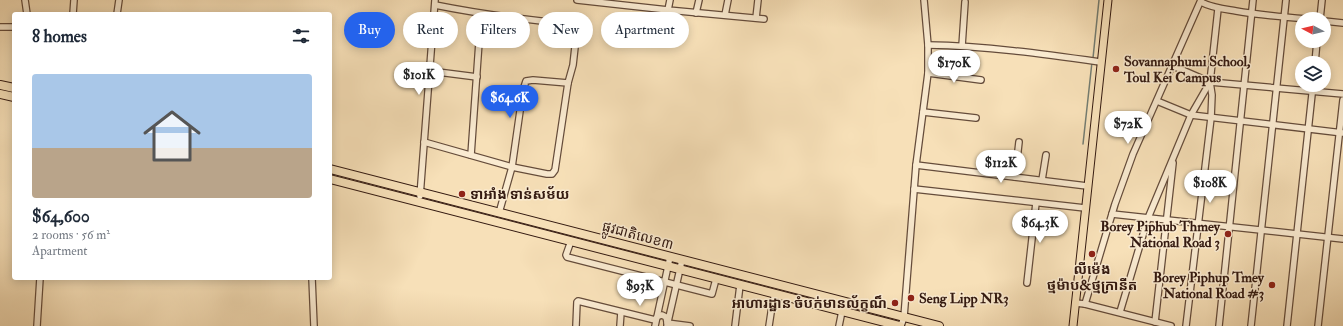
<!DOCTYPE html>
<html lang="en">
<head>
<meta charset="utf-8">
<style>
	body { margin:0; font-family:"IM FELL Double Pica","Noto Sans Khmer",serif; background:#f2f2f3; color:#1f2937; height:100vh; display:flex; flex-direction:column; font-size:15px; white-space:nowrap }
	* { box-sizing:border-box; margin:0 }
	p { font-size:13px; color:#747a83 }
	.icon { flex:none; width:22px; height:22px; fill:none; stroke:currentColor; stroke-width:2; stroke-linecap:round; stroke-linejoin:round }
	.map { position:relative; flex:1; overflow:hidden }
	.panel { position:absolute; left:12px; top:12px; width:320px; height:268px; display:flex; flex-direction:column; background:#fff; border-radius:4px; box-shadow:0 2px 10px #0003 }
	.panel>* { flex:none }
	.banner { position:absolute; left:344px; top:12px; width:380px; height:36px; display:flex; gap:8px }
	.needle { width:26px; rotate:277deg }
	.controls { position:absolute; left:1295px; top:12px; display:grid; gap:8px }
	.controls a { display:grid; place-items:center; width:36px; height:36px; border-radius:50%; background:#fff; box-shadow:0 2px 10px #0003; font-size:20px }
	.price { position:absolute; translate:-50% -34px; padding:0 9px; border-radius:14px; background:#fff; color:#222; font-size:13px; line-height:26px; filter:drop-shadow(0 1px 2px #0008) }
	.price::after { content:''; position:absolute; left:50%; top:24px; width:12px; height:9px; margin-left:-6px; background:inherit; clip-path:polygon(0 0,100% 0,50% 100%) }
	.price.selected { background:#2563eb; color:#fff }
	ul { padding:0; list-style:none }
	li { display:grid; align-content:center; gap:8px; height:212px; padding:0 20px }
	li+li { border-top:1px solid #e0e1e3 }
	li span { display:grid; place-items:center; height:124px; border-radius:4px; color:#555 }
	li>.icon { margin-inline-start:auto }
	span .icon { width:72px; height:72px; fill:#fffc; stroke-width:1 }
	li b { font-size:17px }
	h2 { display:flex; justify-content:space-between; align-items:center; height:48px; padding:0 20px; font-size:17px }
	.pill { padding:0 14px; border-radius:18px; background:#fff; box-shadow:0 2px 10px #0003; font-size:14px; line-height:36px }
	.pill.selected { background:#2563eb; color:#fff }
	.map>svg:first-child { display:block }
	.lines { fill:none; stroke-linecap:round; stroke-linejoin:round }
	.stream { stroke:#737c71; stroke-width:1.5 }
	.minor-casing { stroke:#654c3b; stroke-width:8 }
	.major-casing { stroke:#341a11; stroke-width:9 }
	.highway-casing { stroke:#341a11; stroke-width:10 }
	.minor { stroke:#faebd1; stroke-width:5.5 }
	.major { stroke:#f7e0b8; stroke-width:7 }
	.highway { stroke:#f7e0b8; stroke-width:8 }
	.poi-dot { fill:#8f2418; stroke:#faebd1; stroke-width:1.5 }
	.labels { text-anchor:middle; stroke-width:3; stroke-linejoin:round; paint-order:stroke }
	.poi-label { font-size:14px; font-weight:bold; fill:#341a11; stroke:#faebd1; text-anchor:start }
	.street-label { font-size:14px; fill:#341a11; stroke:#faebd1 }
</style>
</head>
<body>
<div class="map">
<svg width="1343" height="326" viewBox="0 0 1343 326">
	<rect width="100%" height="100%" fill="#f7e0b8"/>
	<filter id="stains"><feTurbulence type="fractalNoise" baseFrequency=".005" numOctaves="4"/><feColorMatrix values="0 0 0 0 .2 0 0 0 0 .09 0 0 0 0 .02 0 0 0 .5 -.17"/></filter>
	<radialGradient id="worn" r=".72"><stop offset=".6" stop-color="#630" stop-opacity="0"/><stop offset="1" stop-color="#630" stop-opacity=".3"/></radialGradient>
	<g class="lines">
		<g class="stream">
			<polyline points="1093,58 1099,0"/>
			<polyline points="1083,144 1092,62"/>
		</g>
		<g class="minor-casing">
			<g id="minor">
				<polyline points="25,0 27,14"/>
				<polyline points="577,0 668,10"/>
				<polyline points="670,0 668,10 764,19"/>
				<path d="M1201 2C1212 8 1224 9 1236 11 1259 15 1283 17 1307 19"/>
				<polyline points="696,13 699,0"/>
				<polyline points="73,14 74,0"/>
				<polyline points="117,14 119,0"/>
				<polyline points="725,15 728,0"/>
				<polyline points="756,18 758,0"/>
				<polyline points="1320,19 1322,0"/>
				<polyline points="1324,21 1343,23"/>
				<polyline points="0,27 14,27"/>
				<path d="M928 45C986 46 1043 54 1100 62"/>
				<polyline points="962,46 965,2"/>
				<polyline points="1315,63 1317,41"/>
				<polyline points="1173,66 1210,82 1343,94"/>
				<polyline points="430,71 477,77"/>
				<polyline points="928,73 981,80"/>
				<polyline points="1157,101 1191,115 1343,133"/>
				<polyline points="923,112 976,118"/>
				<path d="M424 142 512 167 547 174H552L555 170 568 83 573 65 577 29 575 25 572 24C525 20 480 14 435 5"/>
				<polyline points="471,155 481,14"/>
				<polyline points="916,165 1087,186"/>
				<polyline points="1015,177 1019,142"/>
				<polyline points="1042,180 1046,155"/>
				<polyline points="914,189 1085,208"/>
				<polyline points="420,196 435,0"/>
				<polyline points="499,213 512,167 523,90 526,81 533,80 568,83"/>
				<polyline points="1112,214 1343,239"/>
				<polyline points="571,241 566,255 567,257 712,294 716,279"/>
				<polyline points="312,278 314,326"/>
				<polyline points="1027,283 1036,203"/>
				<polyline points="1075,303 1085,304 1115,204 1133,154 1201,0"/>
				<polyline points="1085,304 1171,326"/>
				<polyline points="1120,312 1148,218 1191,115 1210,82 1218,9"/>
				<polyline points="655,320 658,316 662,315 666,317 667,322"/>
				<polyline points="1155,322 1173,163"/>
				<polyline points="667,323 690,326"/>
				<polyline points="37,326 40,278"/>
				<polyline points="576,326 577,302 578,301 655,320"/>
				<polyline points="620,326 621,312"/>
				<polyline points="655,326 670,257"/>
				<polyline points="667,326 682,260"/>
				<polyline points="735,326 740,285"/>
				<polyline points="769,326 772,306 775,294"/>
				<polyline points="839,326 842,311"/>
				<polyline points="901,326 904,317 916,165 928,73 928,45 924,0"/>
				<polyline points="1186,326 1211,118 1212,95 1210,82"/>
				<polyline points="1219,326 1253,0"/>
				<polyline points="1251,326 1286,0"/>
				<polyline points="1287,326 1313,85"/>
				<polyline points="1318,326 1343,100"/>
			</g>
		</g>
		<g class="major-casing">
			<polyline id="major" points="1073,326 1108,0"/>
		</g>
		<g class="highway-casing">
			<g id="highway">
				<polyline points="0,85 14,88"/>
				<polyline points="0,94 14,97"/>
				<polyline points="330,169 939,326"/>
				<polyline points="330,179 900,326"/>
			</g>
		</g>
		<use href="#minor" class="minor"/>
		<use href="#major" class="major"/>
		<use href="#highway" class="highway"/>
	</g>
	<g class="poi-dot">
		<circle cx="1116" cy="69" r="4"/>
		<circle cx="462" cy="194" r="4"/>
		<circle cx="1228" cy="234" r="4"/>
		<circle cx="1092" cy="254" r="4"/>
		<circle cx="1272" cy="285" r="4"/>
		<circle cx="911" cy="298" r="4"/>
		<circle cx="895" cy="303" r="4"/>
	</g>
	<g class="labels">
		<g class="poi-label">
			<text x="1124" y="66">Sovannaphumi School,<tspan x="1124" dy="16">Toul Kei Campus</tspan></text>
			<text x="470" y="199">ទាអាំង ទាន់សម័យ</text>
			<text x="1220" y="231" text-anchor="end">Borey Piphub Thmey<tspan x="1220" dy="16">National Road 3</tspan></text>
			<text x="1092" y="274" text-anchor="middle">លីម៉េង<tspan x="1092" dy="16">ថ្មម៉ាប&amp;ថ្មក្រានីត</tspan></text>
			<text x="1264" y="282" text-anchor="end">Borey Piphup Tmey<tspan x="1264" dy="16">National Road #3</tspan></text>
			<text x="919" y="303">Seng Lipp NR3</text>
			<text x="887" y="308" text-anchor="end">អាហារដ្ឋាន ចំបក់មានល័ក្ខណ៏</text>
		</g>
		<g class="street-label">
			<text transform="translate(638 235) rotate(15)" y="5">ផ្លូវជាតិលេខ៣</text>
		</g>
	</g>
	<rect width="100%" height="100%" filter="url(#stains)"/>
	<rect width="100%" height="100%" fill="url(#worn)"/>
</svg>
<div class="controls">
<a><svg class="needle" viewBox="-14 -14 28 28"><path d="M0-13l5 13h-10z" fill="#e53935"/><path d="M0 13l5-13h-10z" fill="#747a83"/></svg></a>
<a><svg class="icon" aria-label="layers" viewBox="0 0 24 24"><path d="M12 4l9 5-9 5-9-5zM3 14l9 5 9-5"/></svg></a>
</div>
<b class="price" style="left:954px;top:84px">$170K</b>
<b class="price" style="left:419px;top:96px">$101K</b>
<b class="price selected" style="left:510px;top:119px">$64.6K</b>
<b class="price" style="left:1128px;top:145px">$72K</b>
<b class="price" style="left:1001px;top:184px">$112K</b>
<b class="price" style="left:1210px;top:204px">$108K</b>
<b class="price" style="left:1040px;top:244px">$64.3K</b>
<b class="price" style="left:640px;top:307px">$93K</b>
<div class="banner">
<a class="pill selected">Buy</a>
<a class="pill">Rent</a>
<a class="pill">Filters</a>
<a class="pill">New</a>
<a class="pill">Apartment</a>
</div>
<section class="panel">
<h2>8 homes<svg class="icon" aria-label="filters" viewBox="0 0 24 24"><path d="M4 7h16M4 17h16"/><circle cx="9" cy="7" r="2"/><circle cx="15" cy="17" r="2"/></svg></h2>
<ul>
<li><span style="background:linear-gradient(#a9c7e8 60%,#b9a48a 0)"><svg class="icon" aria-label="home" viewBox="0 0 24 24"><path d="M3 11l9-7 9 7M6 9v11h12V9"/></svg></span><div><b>$64,600</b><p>2 rooms · 56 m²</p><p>Apartment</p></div></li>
</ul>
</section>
</div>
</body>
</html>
